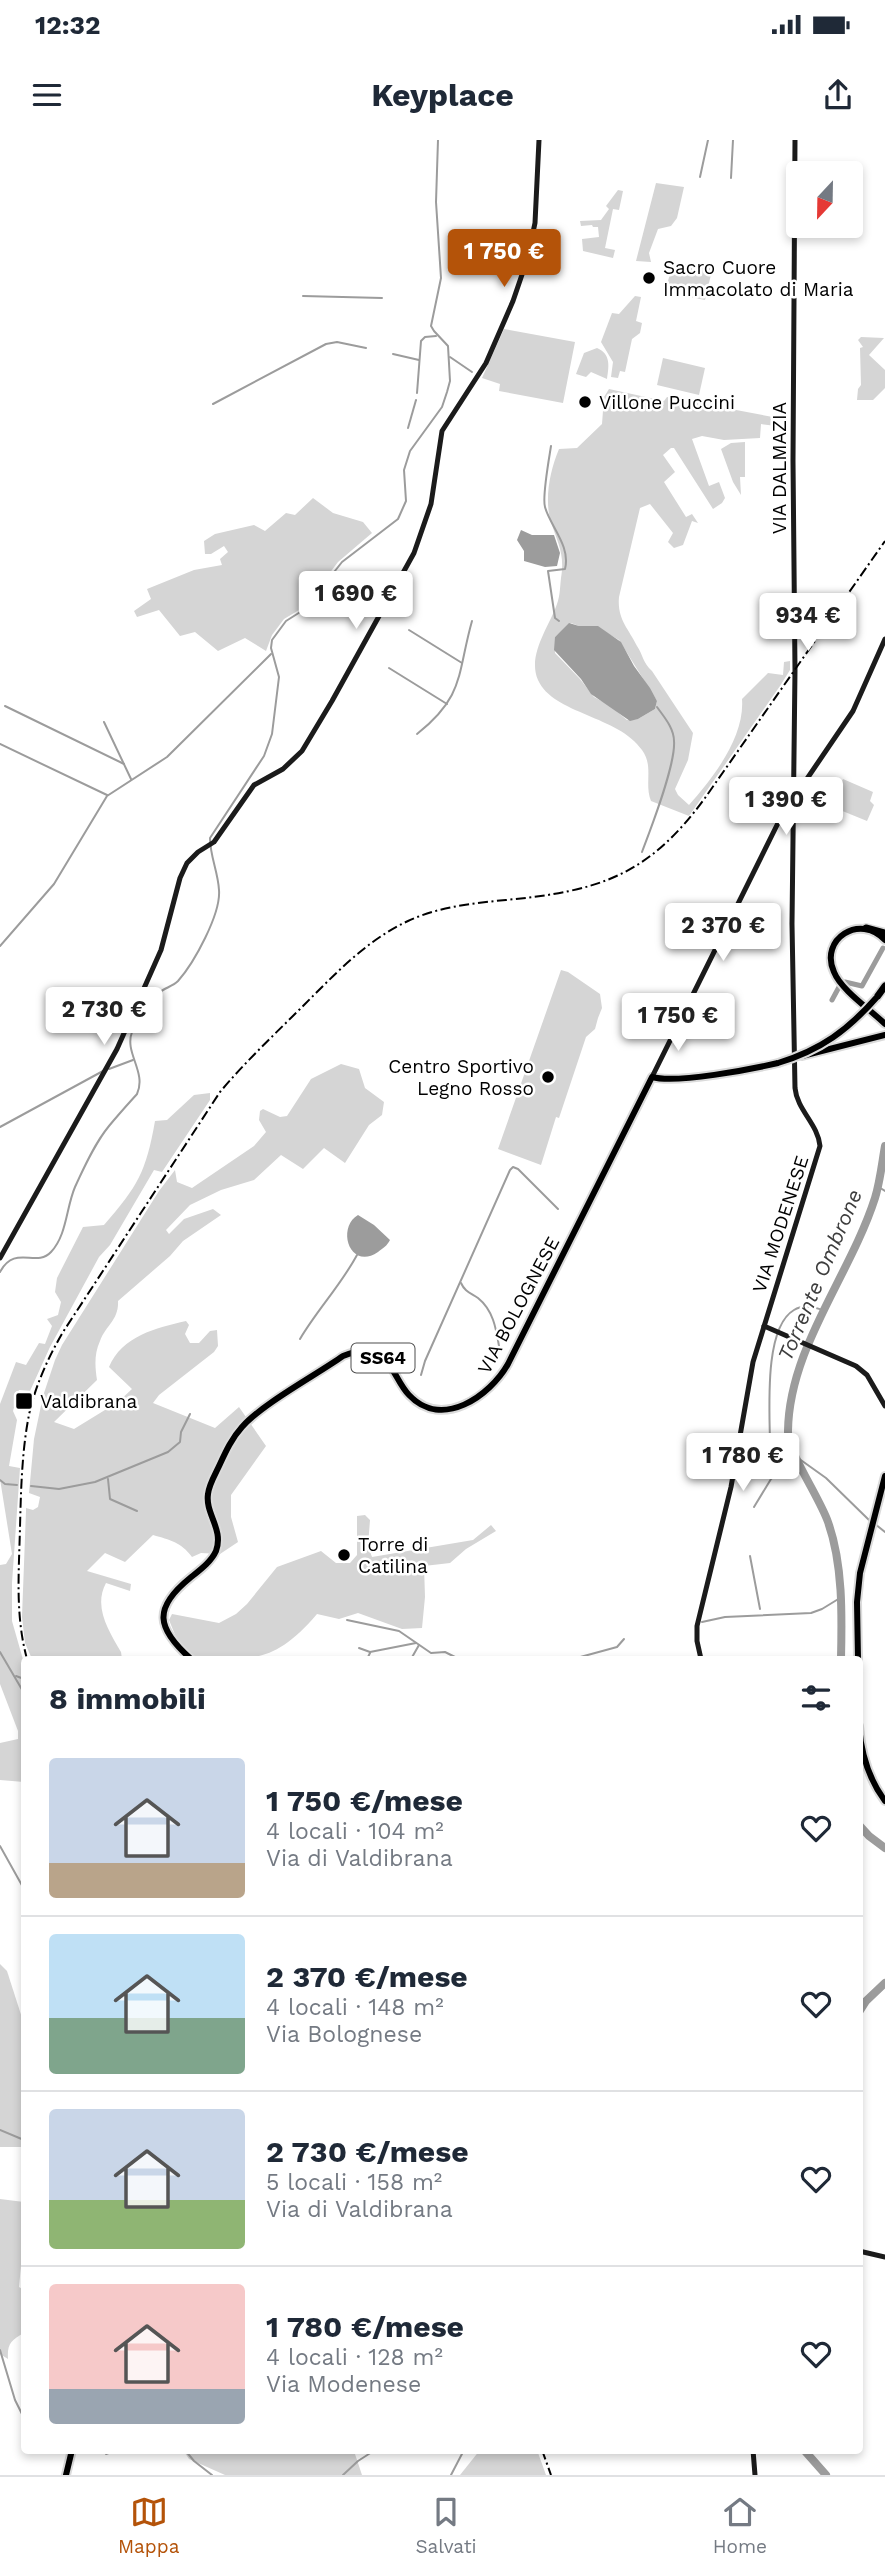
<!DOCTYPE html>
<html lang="it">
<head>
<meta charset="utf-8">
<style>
	body { margin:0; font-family:"Work Sans",sans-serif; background:#f6f6f7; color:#1f2937; height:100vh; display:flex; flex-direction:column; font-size:26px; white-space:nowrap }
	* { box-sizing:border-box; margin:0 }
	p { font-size:23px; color:#747a83 }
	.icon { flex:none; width:38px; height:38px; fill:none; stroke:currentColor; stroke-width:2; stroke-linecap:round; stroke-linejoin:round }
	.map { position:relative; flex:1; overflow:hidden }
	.side { position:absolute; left:21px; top:1516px; width:842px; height:798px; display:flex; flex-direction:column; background:#fff; border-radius:7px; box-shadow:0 4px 10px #0003 }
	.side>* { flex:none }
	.needle { width:46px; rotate:202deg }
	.tools { position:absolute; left:786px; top:21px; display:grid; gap:14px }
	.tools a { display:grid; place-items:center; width:77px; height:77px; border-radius:7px; background:#fff; box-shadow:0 4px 10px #0003; font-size:35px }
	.price { position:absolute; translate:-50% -60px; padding:0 16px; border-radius:7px; background:#fff; color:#222; font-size:23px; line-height:46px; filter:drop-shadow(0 2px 4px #0008) }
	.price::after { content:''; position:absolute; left:50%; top:42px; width:21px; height:16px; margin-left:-10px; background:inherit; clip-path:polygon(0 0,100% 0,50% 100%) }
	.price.current { background:#b45309; color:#fff }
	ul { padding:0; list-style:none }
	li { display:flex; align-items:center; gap:21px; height:175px; padding:0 28px }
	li+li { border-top:2px solid #e0e1e3 }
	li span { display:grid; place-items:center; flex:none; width:196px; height:140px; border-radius:7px; color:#555 }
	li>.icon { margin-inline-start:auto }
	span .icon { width:84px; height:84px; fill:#fffc; stroke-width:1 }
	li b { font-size:30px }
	h2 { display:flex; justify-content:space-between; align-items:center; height:84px; padding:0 28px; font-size:30px }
	.status { display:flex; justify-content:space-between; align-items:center; height:49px; padding:0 35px; background:#fff; direction:ltr }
	.status svg { height:19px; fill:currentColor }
	header { display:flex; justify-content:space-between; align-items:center; height:91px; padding:0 28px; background:#fff; font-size:32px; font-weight:700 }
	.menu { display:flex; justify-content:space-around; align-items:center; height:98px; border-top:2px solid #e0e1e3; background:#fff; font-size:19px; color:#747a83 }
	.menu a { display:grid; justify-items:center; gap:4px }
	.menu .current { color:#b45309 }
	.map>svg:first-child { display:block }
	.green { fill:#d5d5d5; fill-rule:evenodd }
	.water { fill:#9c9c9c }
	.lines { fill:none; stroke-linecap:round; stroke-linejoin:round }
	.stream { stroke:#9c9c9c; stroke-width:2 }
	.canal { stroke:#9c9c9c; stroke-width:5 }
	.river { stroke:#9c9c9c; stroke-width:8 }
	.primary-casing { stroke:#dbdbdb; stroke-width:10 }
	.highway-casing { stroke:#dbdbdb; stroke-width:10 }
	.secondary { stroke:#1b1b1b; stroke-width:5 }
	.primary { stroke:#000; stroke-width:6 }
	.highway { stroke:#000; stroke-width:7 }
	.rail { stroke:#000; stroke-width:2; stroke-dasharray:10 3.5 2 3.5; stroke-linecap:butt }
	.primary-bridge-casing { stroke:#dbdbdb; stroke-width:10; stroke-linecap:butt }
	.primary-bridge { stroke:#000; stroke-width:6 }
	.poi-dot { fill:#000; stroke:#fff; stroke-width:2.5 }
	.labels { text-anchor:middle; stroke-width:5; stroke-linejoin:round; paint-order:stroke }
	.shield { fill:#fff; stroke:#4c4c4c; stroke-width:2 }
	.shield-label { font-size:18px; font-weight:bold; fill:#000 }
	.poi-label { font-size:19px; fill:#000; stroke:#fff; text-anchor:start }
	.street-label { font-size:19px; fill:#000; stroke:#fff }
	.water-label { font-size:21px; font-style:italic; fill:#3d3d3d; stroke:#fff }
</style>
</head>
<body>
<div class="status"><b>12:32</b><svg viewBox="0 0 49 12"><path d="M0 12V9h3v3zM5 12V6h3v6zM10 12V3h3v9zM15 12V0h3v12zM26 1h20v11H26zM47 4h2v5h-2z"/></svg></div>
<header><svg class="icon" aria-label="menu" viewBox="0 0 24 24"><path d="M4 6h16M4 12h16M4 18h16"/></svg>Keyplace<svg class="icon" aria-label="share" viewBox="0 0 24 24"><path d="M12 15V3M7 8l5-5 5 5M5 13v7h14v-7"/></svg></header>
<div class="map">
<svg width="885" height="2335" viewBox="0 0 885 2335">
	<rect width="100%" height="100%" fill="#fff"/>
	<g class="green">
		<polygon points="656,43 684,47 677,78 671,86 658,89 649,113 651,122 636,121"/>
		<polygon points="618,50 623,51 619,70 613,69 605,108 615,110 613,118 583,111 582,99 599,97 598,87 593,87 592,85 581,86 580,81 601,80 609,69 606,66"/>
		<polygon points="673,123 713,126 705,160 665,152"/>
		<polygon points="635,156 641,157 636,181 642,183 640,193 632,199 625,232 620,231 618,238 611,237 613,222 601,202 612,173 619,174"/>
		<polygon points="504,189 575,202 563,263 499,251 500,244 482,238"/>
		<polygon points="861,197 884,198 869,215 885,230 885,248 873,260 857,260 858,249 861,245 860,208 863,207 858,200"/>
		<path d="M597 208C611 214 609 226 607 239L591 232 586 237 576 234 584 213Z"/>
		<polygon points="663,218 705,228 699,255 657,245"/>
		<path d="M609 249 664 261 667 257 778 278 776 286 761 284 760 298 724 300 702 296 692 299 709 346 719 342 725 358 722 363 713 369 674 308H671L663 315 675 332 664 342 686 377 692 374 698 383 692 381 683 405 674 408 668 402 673 393 650 364 640 368 619 457C617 479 628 488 637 506 643 515 643 523 652 531L693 593 688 620 675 649 678 655 689 665C713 638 745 597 742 559L768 533 783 535 784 522 790 521V530L780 546 689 676 651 661C644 644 654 626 642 610 619 576 553 574 538 540 527 515 549 487 557 464 560 456 560 447 561 438 565 414 558 404 551 382 544 360 550 330 559 309L577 308 602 284 604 257ZM571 483 579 486H595L619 500 657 561 655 569 638 579 627 580 609 565 594 557 580 539 555 513V497Z"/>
		<polygon points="745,302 745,337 740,337 741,355 733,342 721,309 731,303"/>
		<polygon points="313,358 333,373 363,382 372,393 338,422 304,467 284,479 272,495 266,511 245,498 218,511 195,492 180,496 159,470 137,477 134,471 151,459 147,449 194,430 222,425 220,419 228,412 224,406 211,414 205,414 204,401 215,394 254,385 265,391 286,373 295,375"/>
		<polygon points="843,639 873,652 870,661 874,665 867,681 840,670 843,662 834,659"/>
		<polygon points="561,830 568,832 600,854 602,868 598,878 595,889 586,897 559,978 556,977 541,1025 498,1009"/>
		<path d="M341 924 359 929 365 948 384 962 382 975 369 985 345 1023 324 1008 303 1029 281 1015 254 1040 221 1050 190 1065 166 1090 169 1094 184 1079 213 1069 221 1075 183 1101 170 1116 118 1161C119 1180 106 1185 100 1201 94 1214 95 1227 97 1240L54 1282 74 1289 118 1262 132 1249 109 1227C122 1196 156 1188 186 1181L189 1185 185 1194 190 1203H199L210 1191 217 1190 218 1206 214 1212 159 1255 153 1263 215 1288 239 1267 266 1306 231 1355V1377L238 1402 220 1414 201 1413 192 1417C181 1402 170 1400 153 1395L125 1422 105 1413 87 1431 131 1444 130 1451 106 1443C93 1467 109 1491 121 1512L122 1519H32L25 1503 22 1477 26 1371V1368L33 1370 38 1367 40 1357 29 1353 34 1299 43 1256 55 1220 62 1205 159 1051 175 1030 177 1042 192 1048 254 1006 266 992 259 980 260 971 263 969 280 977 287 976 311 939Z"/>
		<path d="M210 953V960L162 1032 154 1030 110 1105 99 1117 50 1207 30 1251 19 1250 13 1271 17 1280 9 1326 20 1328 12 1443V1481L24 1523V1642L0 1640V1603L18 1599V1591L0 1544V1425L6 1424 12 1414 0 1339V1264L16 1222 26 1225 39 1203 45 1204 52 1186 47 1179 58 1175 61 1162 55 1152 57 1138 83 1087 104 1085C138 1046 146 1032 155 981L167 980 194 955Z"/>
		<path d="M365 1375 370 1380 368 1406 372 1417 473 1400 491 1385 496 1391 466 1409 450 1423 424 1426 425 1457 422 1488 402 1489 358 1473 339 1479 317 1474C274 1524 254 1519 193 1519L180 1507 169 1480 172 1474 219 1483 236 1474 247 1464 277 1427 321 1411 336 1423H350L357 1415V1376Z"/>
		<polygon points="0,1824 7,1831 24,1884 24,2007 0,2007"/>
		<path d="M0 2059 24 2062V2094L19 2147 24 2150V2193C11 2200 7 2204 8 2219L0 2214Z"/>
		<polygon points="183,2310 361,2310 355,2314 362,2335 225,2335 189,2319"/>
		<polygon points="480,2310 537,2310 546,2335 460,2335"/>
	</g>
	<g class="water">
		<polygon points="521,390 532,395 554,395 560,413 557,426 545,427 524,421 524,411 517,400"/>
		<polygon points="569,483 579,486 598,486 621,502 634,526 650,548 657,561 655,569 638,579 630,581 591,554 581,539 554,510 555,497"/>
		<path d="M358 1075 374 1085 390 1100C387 1106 383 1108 378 1112 350 1131 336 1088 358 1075Z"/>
	</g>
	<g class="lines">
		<g class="stream">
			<polyline points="700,37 708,0"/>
			<polyline points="731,38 733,0"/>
			<polyline points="303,156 382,158"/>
			<polyline points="393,214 419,220"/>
			<polyline points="450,217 472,232"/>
			<polyline points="417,253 421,201 425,197 436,196"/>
			<polyline points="213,264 326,204 337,202 366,208"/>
			<polyline points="408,288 416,260"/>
			<path d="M551 306C549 319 542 357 545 367 550 386 571 406 565 429L548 431 555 478 559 481"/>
			<polyline points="409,490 462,523"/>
			<polyline points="389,528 447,564"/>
			<polyline points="5,566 124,624"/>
			<polyline points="104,582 131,639"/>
			<path d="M417 594C465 556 457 534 472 481"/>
			<polyline points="0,604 107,655"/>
			<path d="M642 712C651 688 676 624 674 601 674 588 664 577 657 567"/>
			<polyline points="0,806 54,744 107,656 167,617 271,514"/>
			<polyline points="109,929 133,920"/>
			<polyline points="0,987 103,931"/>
			<polyline points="877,1046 885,1051"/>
			<path d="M0 1132C15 1104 36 1128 51 1112 67 1095 66 1068 75 1047 84 1027 95 1003 109 986 118 975 128 964 137 954 147 932 124 913 132 892 138 878 148 861 160 852 165 848 173 846 178 841 194 823 221 774 219 750 218 732 210 716 210 698L264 616 272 594 279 537 271 508 272 500 286 481 305 469 342 422 398 379 406 361 404 330 410 311 442 267 447 252 450 241 448 206 434 191 431 186 441 138 436 62 438 0"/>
			<path d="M461 1143C465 1152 471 1153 478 1158 493 1170 496 1188 499 1206"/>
			<path d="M300 1199C317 1170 341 1145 357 1115"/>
			<polyline points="421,1235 425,1221 510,1030 513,1027 518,1029 558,1069"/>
			<path d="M770 1306C770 1274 763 1188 794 1170 804 1164 815 1167 825 1171"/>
			<polyline points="108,1339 110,1359 137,1371"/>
			<polyline points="0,1340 5,1344 17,1345"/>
			<polyline points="31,1346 59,1349 95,1342 168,1312 180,1302 181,1292 190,1274"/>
			<polyline points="754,1367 771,1339 798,1318 826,1338 870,1381"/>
			<polyline points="875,1384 885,1392"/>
			<polyline points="750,1416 760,1469"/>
			<polyline points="347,1480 399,1491 431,1513 445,1512 459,1519"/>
			<polyline points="702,1482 725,1477 811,1473 822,1469 840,1458"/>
			<polyline points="359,1508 370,1512 416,1503"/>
			<polyline points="0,1512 24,1553"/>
			<polyline points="367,1519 370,1513"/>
			<polyline points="411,1519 419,1505"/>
			<polyline points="573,1519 617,1507 624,1499"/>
			<polyline points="16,1536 24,1539"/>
			<polyline points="0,1706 24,1749"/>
			<polyline points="0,1990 24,2000"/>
			<polyline points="0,2210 15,2260 24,2278"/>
			<polyline points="185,2310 194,2321 212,2335"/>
			<polyline points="106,2314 117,2310"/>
			<polyline points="343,2335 358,2321 375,2310"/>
			<polyline points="451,2335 464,2310"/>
		</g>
		<g class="canal">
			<polyline points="845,842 862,846 883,808"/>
			<polyline points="832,860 839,847"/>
		</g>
		<g class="river">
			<path d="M841 1519C842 1475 843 1424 828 1382 820 1358 787 1311 788 1291 789 1208 850 1136 875 1058 880 1042 882 1023 885 1006"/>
			<polyline points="859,1685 869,1696 885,1708"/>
			<polyline points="859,1872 866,1861 885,1843"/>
			<polyline points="804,2310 826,2335"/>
		</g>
		<g class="primary-casing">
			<g id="primary">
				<path d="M885 800C860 773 819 799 834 832 841 850 871 870 885 884"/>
				<polyline points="802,916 885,895"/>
				<path d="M191 1519C156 1488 153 1468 190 1438 200 1430 211 1422 216 1411 224 1389 205 1374 208 1354 209 1344 216 1333 220 1324 226 1311 232 1298 242 1287 262 1264 316 1235 343 1216 355 1211 368 1208 380 1215 393 1224 398 1244 409 1255 442 1290 490 1256 508 1224L652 937C676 944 752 929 778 923"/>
				<polyline points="858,1519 857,1462 860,1433 885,1336"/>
				<path d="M859 1586C861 1613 868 1638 885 1661"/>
				<polyline points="66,2335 72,2310"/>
			</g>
		</g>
		<g class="highway-casing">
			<g id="highway">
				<polyline points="866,788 885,793"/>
				<polyline points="877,857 885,846"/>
			</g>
		</g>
		<g class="secondary">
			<polyline points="652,937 781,677 853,571 885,499"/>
			<polyline points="0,1118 117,909 161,810 180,738 187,723 198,712 214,702 254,645 283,629 302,611 332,561 414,413 431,364 442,291 486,223 513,161 527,120 535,83 539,0"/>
			<polyline points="764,1186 856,1226 867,1235 885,1266"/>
			<path d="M701 1519 697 1501V1486L731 1347 753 1222 820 1006C818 984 797 970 795 948L792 784 795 530 793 321 795 0"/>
			<polyline points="859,2111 885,2117"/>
			<polyline points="753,2310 755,2335"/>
		</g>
		<use href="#primary" class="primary"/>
		<use href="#highway" class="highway"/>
		<g class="rail">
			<path d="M27 1519C15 1475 19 1432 20 1387 21 1348 22 1307 30 1270 37 1242 49 1216 63 1192L220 952C246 921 276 893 305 864 336 833 367 800 408 781 438 767 473 763 506 760 599 751 648 736 705 658L885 401"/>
			<polyline points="542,2310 551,2335"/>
		</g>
		<g class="primary-bridge-casing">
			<path id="primary-bridge" d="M778 923C821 910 848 890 877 857"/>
		</g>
		<use href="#primary-bridge" class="primary-bridge"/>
	</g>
	<g class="poi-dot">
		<circle cx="649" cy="138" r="7"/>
		<circle cx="585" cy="262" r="7"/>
		<circle cx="548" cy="937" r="7"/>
		<rect x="15" y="1252" width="18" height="18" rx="3.5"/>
		<circle cx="344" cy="1415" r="7"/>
	</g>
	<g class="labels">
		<rect class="shield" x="351.5" y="1203.5" width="63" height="29" rx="5"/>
		<g class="shield-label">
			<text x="383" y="1224">SS64</text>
		</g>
		<g class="poi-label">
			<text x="663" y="134">Sacro Cuore<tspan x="663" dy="22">Immacolato di Maria</tspan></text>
			<text x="599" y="269">Villone Puccini</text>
			<text x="534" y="933" text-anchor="end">Centro Sportivo<tspan x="534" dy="22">Legno Rosso</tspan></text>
			<text x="40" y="1268">Valdibrana</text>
			<text x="358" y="1411">Torre di<tspan x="358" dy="22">Catilina</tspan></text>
		</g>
		<g class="street-label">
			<text transform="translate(779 328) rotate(-90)" y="7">VIA DALMAZIA</text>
			<text transform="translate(780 1084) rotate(-72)" y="7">VIA MODENESE</text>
			<text transform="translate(518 1165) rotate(-62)" y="7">VIA BOLOGNESE</text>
		</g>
		<g class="water-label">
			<text transform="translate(820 1135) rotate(-67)" y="7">Torrente Ombrone</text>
		</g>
	</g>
</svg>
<div class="tools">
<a><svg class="needle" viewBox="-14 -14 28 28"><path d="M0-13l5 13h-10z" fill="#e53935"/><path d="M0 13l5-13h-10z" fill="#747a83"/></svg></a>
</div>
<b class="price current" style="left:504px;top:149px">1 750 €</b>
<b class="price" style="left:356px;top:491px">1 690 €</b>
<b class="price" style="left:808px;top:513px">934 €</b>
<b class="price" style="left:786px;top:697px">1 390 €</b>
<b class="price" style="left:723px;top:823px">2 370 €</b>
<b class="price" style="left:104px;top:907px">2 730 €</b>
<b class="price" style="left:678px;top:913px">1 750 €</b>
<b class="price" style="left:743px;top:1353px">1 780 €</b>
<section class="side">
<h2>8 immobili<svg class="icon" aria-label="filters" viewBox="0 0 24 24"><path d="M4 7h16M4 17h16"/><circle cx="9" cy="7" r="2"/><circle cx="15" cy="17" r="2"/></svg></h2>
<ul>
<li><span style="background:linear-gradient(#c9d6e8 75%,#b9a48a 0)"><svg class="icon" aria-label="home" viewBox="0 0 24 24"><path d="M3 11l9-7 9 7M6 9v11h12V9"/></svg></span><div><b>1 750 €/mese</b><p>4 locali · 104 m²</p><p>Via di Valdibrana</p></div><svg class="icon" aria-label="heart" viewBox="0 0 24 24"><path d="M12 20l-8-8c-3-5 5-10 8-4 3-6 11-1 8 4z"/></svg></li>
<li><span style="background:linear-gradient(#bfe0f5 60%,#7fa58c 0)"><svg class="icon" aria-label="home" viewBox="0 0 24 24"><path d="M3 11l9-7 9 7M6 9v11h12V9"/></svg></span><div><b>2 370 €/mese</b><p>4 locali · 148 m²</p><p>Via Bolognese</p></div><svg class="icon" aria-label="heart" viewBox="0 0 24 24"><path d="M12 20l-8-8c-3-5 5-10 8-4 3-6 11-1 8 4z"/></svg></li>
<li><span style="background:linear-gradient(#c9d6e8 65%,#8fb573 0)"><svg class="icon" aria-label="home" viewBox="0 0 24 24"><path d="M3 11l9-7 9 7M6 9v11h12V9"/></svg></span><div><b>2 730 €/mese</b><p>5 locali · 158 m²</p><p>Via di Valdibrana</p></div><svg class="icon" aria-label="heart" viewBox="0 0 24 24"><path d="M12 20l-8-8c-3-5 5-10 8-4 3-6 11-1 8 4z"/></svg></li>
<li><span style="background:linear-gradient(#f6c9c9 75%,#9aa5b1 0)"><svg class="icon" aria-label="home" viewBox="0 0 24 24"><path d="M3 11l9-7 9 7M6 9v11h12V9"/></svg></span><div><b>1 780 €/mese</b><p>4 locali · 128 m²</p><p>Via Modenese</p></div><svg class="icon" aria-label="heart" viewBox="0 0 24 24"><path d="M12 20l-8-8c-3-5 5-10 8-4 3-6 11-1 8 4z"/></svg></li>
</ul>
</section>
</div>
<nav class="menu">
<a class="current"><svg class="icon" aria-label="map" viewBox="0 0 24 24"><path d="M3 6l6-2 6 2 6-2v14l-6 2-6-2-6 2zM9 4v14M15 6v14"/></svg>Mappa</a>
<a><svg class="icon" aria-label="saved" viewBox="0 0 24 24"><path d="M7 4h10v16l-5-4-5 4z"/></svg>Salvati</a>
<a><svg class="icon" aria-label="home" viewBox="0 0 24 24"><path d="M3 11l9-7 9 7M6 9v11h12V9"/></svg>Home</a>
</nav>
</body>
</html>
